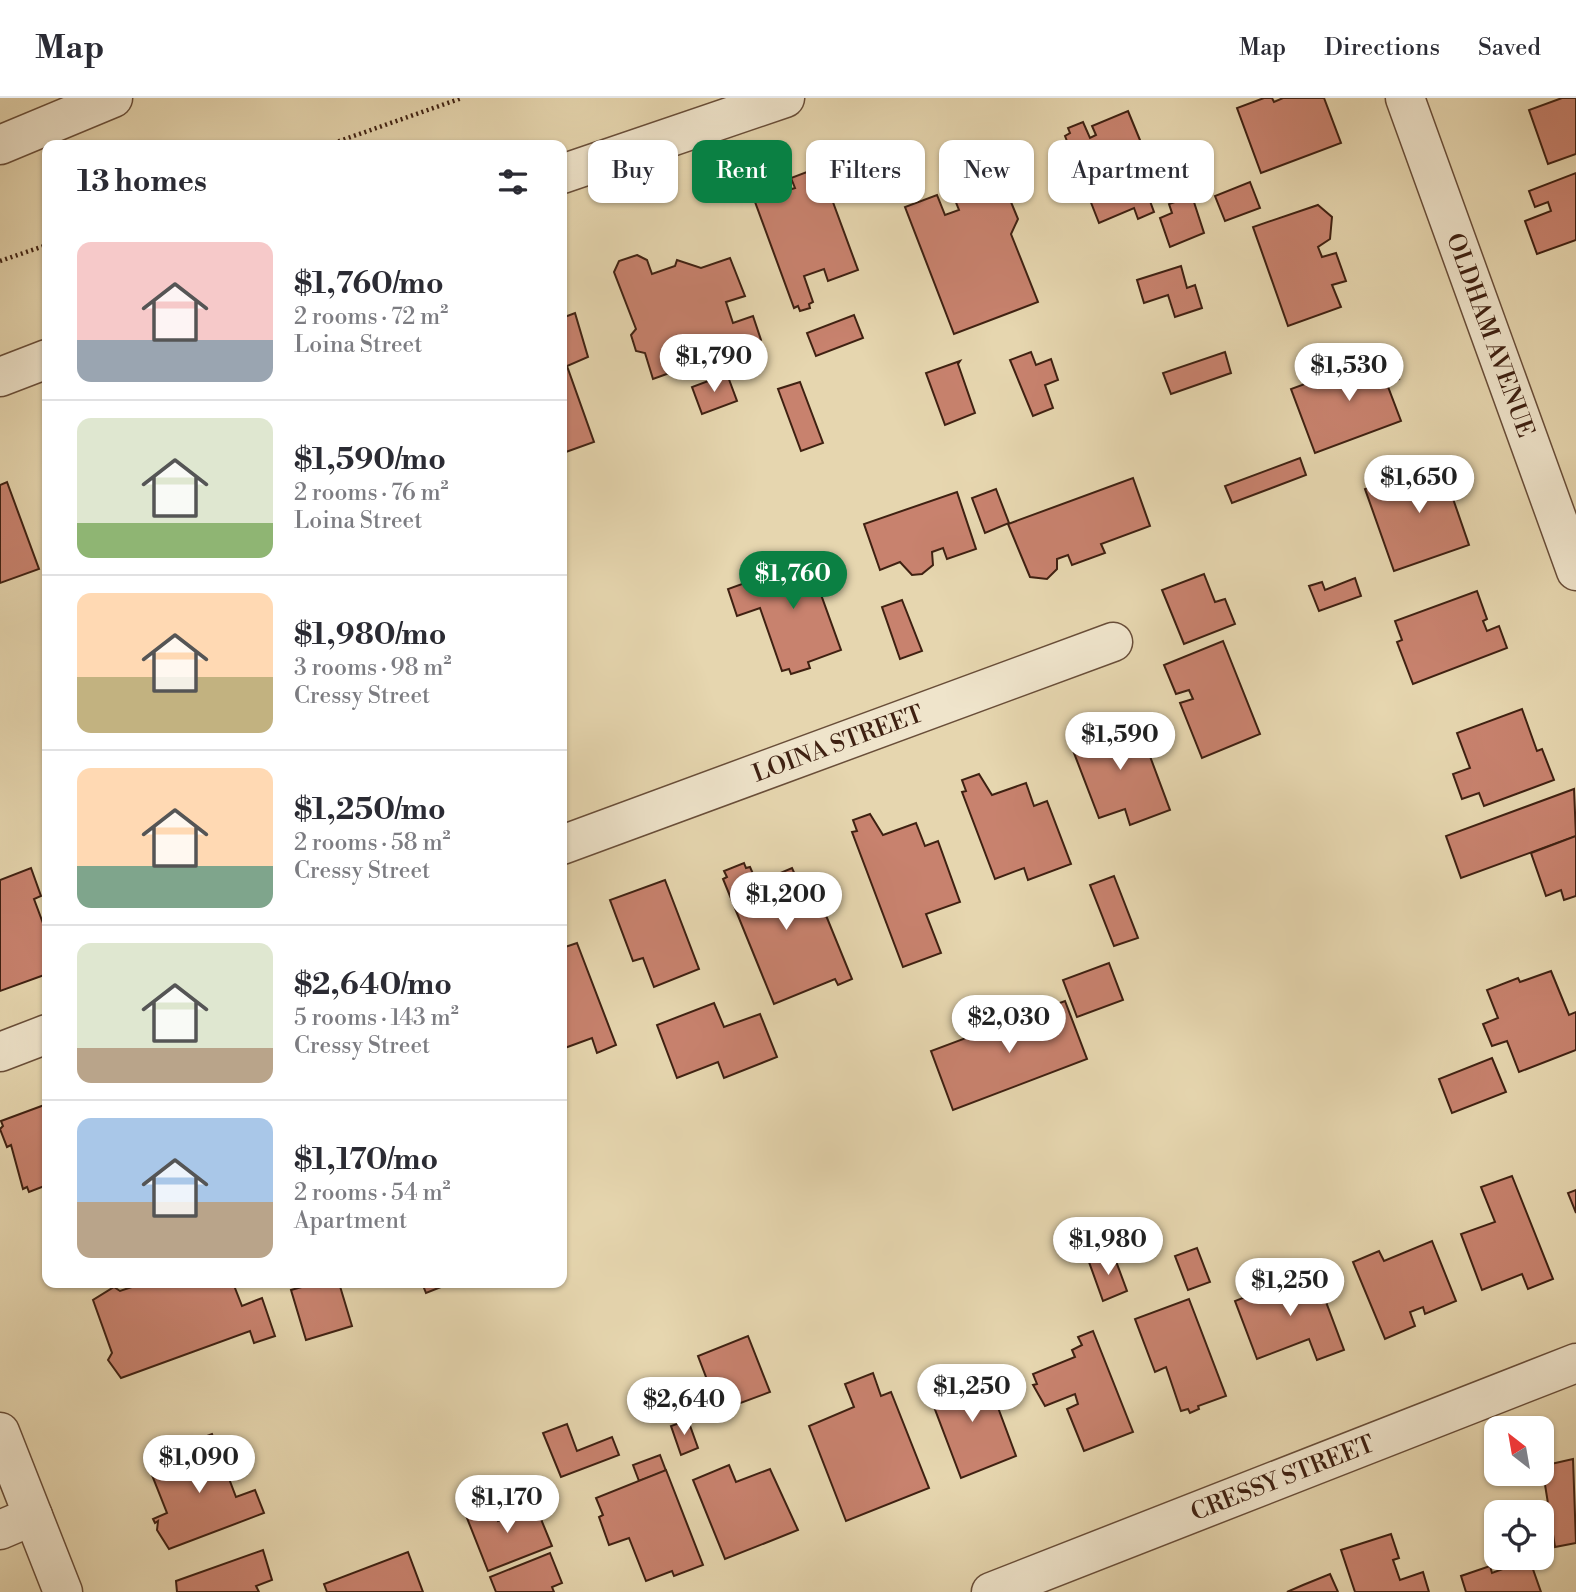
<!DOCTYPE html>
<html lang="en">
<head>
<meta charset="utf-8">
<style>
	body { margin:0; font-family:"Libre Bodoni",serif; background:#f2f2f3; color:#2b2b33; height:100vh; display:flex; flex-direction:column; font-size:26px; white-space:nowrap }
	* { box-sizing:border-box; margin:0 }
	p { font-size:23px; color:#7c7c81 }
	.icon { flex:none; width:38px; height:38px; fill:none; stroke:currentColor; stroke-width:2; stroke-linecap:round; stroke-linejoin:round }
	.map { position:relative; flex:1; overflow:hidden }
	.panel { position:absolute; left:42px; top:42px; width:525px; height:1148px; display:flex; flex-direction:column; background:#fff; border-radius:14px; box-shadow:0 2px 5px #0004 }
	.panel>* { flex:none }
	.banner { position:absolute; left:588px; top:42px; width:665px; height:63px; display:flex; gap:14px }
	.needle { width:46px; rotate:329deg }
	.fabs { position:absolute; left:1484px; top:1318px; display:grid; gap:14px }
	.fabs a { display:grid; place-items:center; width:70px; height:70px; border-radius:14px; background:#fff; box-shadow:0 2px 5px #0004; font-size:35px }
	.price { position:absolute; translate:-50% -60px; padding:0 16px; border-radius:24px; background:#fff; color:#222; font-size:23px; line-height:46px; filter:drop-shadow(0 2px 4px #0008) }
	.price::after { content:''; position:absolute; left:50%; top:42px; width:21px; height:16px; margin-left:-10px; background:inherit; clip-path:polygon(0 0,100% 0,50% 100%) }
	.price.active { background:#0b8043; color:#fff }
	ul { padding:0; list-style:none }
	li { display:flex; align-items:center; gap:21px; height:175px; padding:0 35px }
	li+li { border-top:2px solid #e1e1e2 }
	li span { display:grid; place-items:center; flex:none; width:196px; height:140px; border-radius:14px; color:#555 }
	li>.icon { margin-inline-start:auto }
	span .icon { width:84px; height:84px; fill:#fffc; stroke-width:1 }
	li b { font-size:30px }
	h2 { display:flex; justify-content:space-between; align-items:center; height:84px; padding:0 35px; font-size:30px }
	.chip { padding:0 24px; border-radius:14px; background:#fff; box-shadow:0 2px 5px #0004; font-size:24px; line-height:63px }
	.chip.active { background:#0b8043; color:#fff }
	header { display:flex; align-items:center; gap:42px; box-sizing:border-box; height:98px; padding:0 35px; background:#fff; border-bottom:2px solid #e1e1e2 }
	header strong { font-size:33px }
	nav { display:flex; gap:38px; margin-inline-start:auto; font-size:24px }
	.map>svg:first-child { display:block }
	.building { fill:#c8826e; stroke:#3f2112; stroke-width:2 }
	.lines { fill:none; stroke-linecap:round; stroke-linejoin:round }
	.street-casing { stroke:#694e39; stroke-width:41 }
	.path { stroke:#3f2112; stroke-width:4.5; stroke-dasharray:2 3.5; stroke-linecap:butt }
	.street { stroke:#efe4cb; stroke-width:38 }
	.labels { text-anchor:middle; stroke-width:6; stroke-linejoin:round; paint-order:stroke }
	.street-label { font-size:24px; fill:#3f2112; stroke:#efe4cb }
</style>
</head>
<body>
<header>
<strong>Map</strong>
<nav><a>Map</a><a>Directions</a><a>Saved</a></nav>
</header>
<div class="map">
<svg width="1576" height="1494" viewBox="0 0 1576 1494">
	<rect width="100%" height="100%" fill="#e6d6af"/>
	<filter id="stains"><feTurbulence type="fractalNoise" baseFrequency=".00286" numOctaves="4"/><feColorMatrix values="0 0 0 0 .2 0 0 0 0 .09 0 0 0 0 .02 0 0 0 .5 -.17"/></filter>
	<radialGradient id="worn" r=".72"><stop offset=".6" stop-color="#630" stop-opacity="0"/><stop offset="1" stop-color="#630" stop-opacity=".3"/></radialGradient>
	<g class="building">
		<polygon points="1264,0 1272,0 1274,4 1283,0 1324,0 1341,45 1261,75 1237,10"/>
		<polygon points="1562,0 1576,0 1576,56 1548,66 1529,12"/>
		<polygon points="1128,13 1163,98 1150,103 1154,114 1138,121 1134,110 1099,125 1065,38 1070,35 1068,30 1083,24 1090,40 1096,37 1092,28"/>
		<polygon points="820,69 858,172 828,183 824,171 804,178 813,204 809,206 810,210 800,213 798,208 794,210 751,93 781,82 785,93 795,90 791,80"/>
		<polygon points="1576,75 1576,142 1537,156 1525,123 1551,113 1548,104 1535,109 1529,93"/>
		<polygon points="990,77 998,98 1011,104 1018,121 1011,136 1038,204 954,236 905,109 937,97 945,117 959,112 951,92"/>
		<polygon points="1250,84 1260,110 1225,123 1215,98"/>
		<polygon points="1192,98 1204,135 1170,149 1160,120 1172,115 1169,106"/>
		<polygon points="1318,107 1332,119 1330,141 1318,149 1322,159 1336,155 1346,183 1332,187 1341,209 1288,228 1253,129"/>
		<polygon points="637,157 647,162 652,176 675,168 677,162 701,170 730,160 745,198 726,204 733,225 753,218 761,242 699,264 691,243 678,248 683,262 673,265 675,273 653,281 645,255 636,253 631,237 636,231 614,174 619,163"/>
		<polygon points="1181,168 1187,190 1195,187 1202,210 1175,219 1168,197 1144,205 1137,182"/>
		<polygon points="575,215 588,259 567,268 594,344 563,355 562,220"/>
		<polygon points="854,217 863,240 816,258 807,235"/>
		<polygon points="1031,254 1036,267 1051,261 1058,282 1045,287 1053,310 1033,318 1010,262"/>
		<polygon points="1225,254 1231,275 1171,296 1163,275"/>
		<polygon points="1389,255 1391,260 1396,258 1401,273 1396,275 1399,281 1387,286 1401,323 1315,355 1291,291"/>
		<polygon points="960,263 958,266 975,315 945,327 926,275"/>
		<polygon points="727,276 737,303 702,316 692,289"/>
		<polygon points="800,284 823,345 801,353 778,291"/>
		<polygon points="1300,360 1306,377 1232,405 1225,388"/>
		<polygon points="1451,361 1461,388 1450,392 1469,447 1394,473 1365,391"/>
		<polygon points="1133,380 1150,428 1101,446 1105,455 1072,467 1068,457 1057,461 1057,471 1047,481 1030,479 1008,426"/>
		<polygon points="7,384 39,471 0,485 0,387"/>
		<polygon points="996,391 1009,425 985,435 972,400"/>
		<polygon points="957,394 976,451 947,461 943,450 932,454 933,467 922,476 912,477 900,464 880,472 864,426"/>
		<polygon points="823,457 825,462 831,460 837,478 831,481 833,486 819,491 841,552 808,564 810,570 791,576 789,571 782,573 760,510 737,518 728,491"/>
		<polygon points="1204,476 1215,504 1225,501 1235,526 1184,546 1162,492"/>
		<polygon points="1355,480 1361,498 1319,513 1309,488 1322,484 1325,492"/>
		<polygon points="1477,493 1487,521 1483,523 1487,533 1499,528 1507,550 1413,586 1397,544 1402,542 1395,523"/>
		<polygon points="902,502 922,553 900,561 882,509"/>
		<polygon points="1223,543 1260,636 1202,660 1180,605 1193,601 1189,592 1176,596 1164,567"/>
		<polygon points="1522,611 1537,653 1542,651 1554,682 1484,708 1479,695 1462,701 1453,676 1470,670 1457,635"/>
		<polygon points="1135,618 1170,712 1130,727 1125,711 1099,720 1069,642"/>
		<polygon points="979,676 992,697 1026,685 1034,708 1047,703 1071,766 1028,782 1024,770 995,781 962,694 966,693 962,682"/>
		<polygon points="1574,691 1576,738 1461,780 1446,738"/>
		<polygon points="870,716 883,737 916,725 925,748 938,743 960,804 926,816 941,855 903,869 852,734 857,733 853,722"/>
		<polygon points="1576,738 1576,798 1564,802 1561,792 1546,798 1531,755"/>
		<polygon points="744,765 746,770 750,769 757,785 792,770 802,792 814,788 852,881 838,887 835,881 774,906 723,781 727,779 724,773"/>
		<polygon points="31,770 41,798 34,801 47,836 47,876 0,893 0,782"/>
		<polygon points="1114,778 1138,840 1114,848 1090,787"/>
		<polygon points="665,782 699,871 654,889 643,860 633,863 610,802"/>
		<polygon points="577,845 616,947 597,955 592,940 562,951 562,850"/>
		<polygon points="1109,865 1123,902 1077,919 1063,882"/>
		<polygon points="1551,873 1569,917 1576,914 1576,952 1519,974 1507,943 1492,948 1483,926 1498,920 1487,892 1518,880 1520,884"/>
		<polygon points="1065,903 1087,961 953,1012 931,953"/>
		<polygon points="714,905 724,929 760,916 777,959 724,980 718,964 677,980 657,927"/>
		<polygon points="1492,960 1506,994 1452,1015 1439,981"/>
		<polygon points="47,1006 47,1087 29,1094 27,1089 23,1091 11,1047 7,1049 0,1031 3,1028 1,1023"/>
		<polygon points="1512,1078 1553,1181 1528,1191 1522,1176 1482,1192 1461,1136 1495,1124 1481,1089"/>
		<polygon points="1576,1092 1576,1115 1568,1095"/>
		<polygon points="1432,1143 1456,1203 1425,1216 1423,1209 1410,1214 1415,1228 1385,1241 1353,1164 1379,1153 1384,1163"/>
		<polygon points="1197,1150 1210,1184 1188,1192 1175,1158"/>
		<polygon points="1113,1155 1127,1193 1103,1203 1089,1164"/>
		<polygon points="1314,1172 1344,1252 1317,1262 1309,1241 1257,1261 1235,1203"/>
		<polygon points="144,1185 233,1185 242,1208 262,1200 275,1238 254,1245 250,1233 121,1280 108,1262 112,1255 93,1202 114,1189 120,1193"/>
		<polygon points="316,1185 339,1185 352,1228 306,1242 291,1192"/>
		<polygon points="422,1185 451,1185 426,1195"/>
		<polygon points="1189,1201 1226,1298 1198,1308 1199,1311 1190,1315 1188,1311 1181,1313 1166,1269 1155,1274 1135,1221"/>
		<polygon points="1093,1233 1133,1334 1084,1353 1067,1311 1078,1306 1075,1296 1045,1308 1033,1287 1037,1286 1033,1276 1075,1259 1072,1252 1082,1247 1078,1239"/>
		<polygon points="748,1238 770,1294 719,1313 698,1258"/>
		<polygon points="984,1272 1016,1358 961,1380 928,1293"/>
		<polygon points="873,1275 881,1298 891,1294 929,1390 846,1423 809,1328 854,1309 845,1286"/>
		<polygon points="688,1322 698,1350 681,1357 671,1328"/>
		<polygon points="567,1326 577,1353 612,1339 619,1357 561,1379 543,1335"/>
		<polygon points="212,1336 236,1399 255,1392 264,1415 169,1451 157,1432 158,1423 155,1425 153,1421 167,1415 150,1372 182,1360 178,1349"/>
		<polygon points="660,1357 666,1373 639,1383 633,1367"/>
		<polygon points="1573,1361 1576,1445 1555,1449 1542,1368"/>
		<polygon points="729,1367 736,1384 770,1371 798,1432 725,1461 693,1382"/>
		<polygon points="666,1372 703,1467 674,1478 672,1473 646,1483 629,1440 609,1447 599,1419 603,1417 596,1400"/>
		<polygon points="492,1405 498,1423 536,1409 552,1448 488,1473 465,1415"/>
		<polygon points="1391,1436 1399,1460 1393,1462 1400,1482 1423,1474 1429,1494 1355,1494 1341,1452"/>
		<polygon points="263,1452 272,1482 256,1488 259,1494 177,1494 176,1483"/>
		<polygon points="408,1454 423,1494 327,1494 324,1486"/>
		<polygon points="550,1455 562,1485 552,1489 554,1494 496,1494 490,1479"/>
		<polygon points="1499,1460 1529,1460 1541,1494 1466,1494 1461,1478 1490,1468 1492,1475 1503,1471"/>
		<polygon points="1330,1476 1338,1494 1287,1494 1303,1487"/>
	</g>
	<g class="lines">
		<g class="street-casing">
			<g id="street">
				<path id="s1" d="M1405 0 1576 473"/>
				<polyline points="0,47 113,0"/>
				<polyline points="562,76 785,0"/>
				<polyline points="0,279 47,261"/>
				<path id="s2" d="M562 747 1113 544"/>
				<polyline points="0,954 47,936"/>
				<polyline points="0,1334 63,1494"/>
				<polyline points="0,1432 33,1418"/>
				<path id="s3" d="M991 1494 1576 1265"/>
			</g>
		</g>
		<g class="path">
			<polyline points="328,47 462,0"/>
			<polyline points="0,163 47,147"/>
		</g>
		<use href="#street" class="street"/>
	</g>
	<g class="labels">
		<g class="street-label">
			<text dy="8" stroke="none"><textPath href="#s1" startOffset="252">OLDHAM AVENUE</textPath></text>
			<text dy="8" stroke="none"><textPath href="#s2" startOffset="294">LOINA STREET</textPath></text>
			<text dy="8" stroke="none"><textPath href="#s3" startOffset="313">CRESSY STREET</textPath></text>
		</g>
	</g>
	<rect width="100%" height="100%" filter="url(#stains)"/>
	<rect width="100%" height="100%" fill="url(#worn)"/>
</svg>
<div class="fabs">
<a><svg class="needle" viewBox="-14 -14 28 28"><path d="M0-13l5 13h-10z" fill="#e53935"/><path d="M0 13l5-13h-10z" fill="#7c7c81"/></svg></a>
<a><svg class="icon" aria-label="locate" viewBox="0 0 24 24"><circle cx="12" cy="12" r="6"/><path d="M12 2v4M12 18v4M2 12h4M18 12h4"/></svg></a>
</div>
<b class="price" style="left:714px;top:296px">$1,790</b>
<b class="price" style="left:1349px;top:305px">$1,530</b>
<b class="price" style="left:1419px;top:417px">$1,650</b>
<b class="price active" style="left:793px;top:513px">$1,760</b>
<b class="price" style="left:1120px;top:674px">$1,590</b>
<b class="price" style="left:786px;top:834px">$1,200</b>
<b class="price" style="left:1009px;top:957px">$2,030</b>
<b class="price" style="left:1108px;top:1179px">$1,980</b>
<b class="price" style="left:1290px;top:1220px">$1,250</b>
<b class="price" style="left:972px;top:1326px">$1,250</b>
<b class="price" style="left:684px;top:1339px">$2,640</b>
<b class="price" style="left:199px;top:1397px">$1,090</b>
<b class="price" style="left:507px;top:1437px">$1,170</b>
<div class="banner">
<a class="chip">Buy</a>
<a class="chip active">Rent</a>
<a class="chip">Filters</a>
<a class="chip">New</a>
<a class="chip">Apartment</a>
</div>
<section class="panel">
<h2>13 homes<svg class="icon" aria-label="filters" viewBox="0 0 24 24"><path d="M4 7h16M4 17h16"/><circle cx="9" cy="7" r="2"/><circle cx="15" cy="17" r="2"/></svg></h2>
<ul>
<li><span style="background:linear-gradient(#f6c9c9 70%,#9aa5b1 0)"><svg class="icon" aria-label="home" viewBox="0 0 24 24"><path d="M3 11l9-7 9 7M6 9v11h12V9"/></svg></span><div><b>$1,760/mo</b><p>2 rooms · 72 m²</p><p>Loina Street</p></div></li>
<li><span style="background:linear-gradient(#dfe7d0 75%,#8fb573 0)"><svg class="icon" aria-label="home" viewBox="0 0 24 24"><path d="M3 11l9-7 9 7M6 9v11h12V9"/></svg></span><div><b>$1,590/mo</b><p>2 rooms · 76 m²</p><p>Loina Street</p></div></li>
<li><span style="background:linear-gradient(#ffd9b3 60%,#c2b280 0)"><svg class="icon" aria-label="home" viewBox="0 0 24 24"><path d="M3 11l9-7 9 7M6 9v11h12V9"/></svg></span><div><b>$1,980/mo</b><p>3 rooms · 98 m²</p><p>Cressy Street</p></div></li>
<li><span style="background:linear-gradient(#ffd9b3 70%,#7fa58c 0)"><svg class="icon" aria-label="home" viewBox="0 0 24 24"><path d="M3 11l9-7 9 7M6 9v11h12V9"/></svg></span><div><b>$1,250/mo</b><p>2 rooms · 58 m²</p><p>Cressy Street</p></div></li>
<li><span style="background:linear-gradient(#dfe7d0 75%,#b9a48a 0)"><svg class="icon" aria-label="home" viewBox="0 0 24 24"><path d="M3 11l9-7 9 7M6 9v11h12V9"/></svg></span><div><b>$2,640/mo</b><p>5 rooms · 143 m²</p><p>Cressy Street</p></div></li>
<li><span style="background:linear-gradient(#a9c7e8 60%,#b9a48a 0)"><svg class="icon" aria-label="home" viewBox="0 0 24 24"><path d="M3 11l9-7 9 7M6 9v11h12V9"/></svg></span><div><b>$1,170/mo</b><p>2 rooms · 54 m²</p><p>Apartment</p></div></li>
</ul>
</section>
</div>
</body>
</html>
